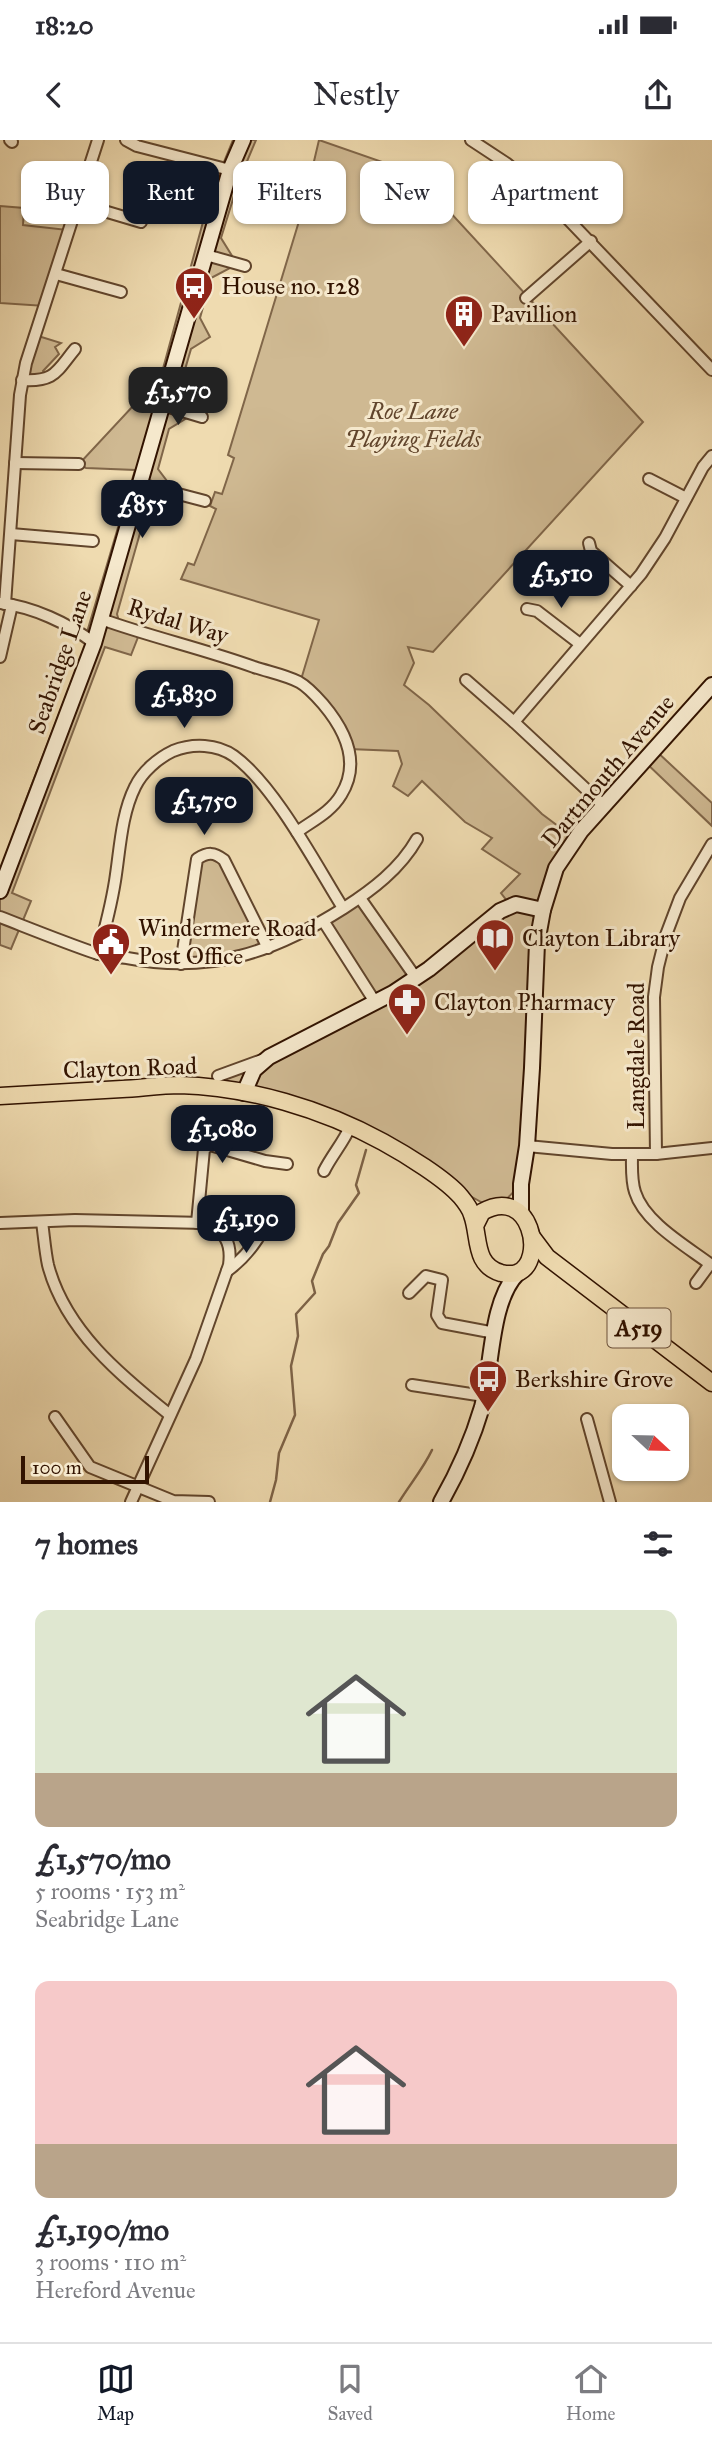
<!DOCTYPE html>
<html lang="en">
<head>
<meta charset="utf-8">
<style>
	body { margin:0; font-family:"IM FELL Great Primer",serif; background:#f7f7f7; color:#2b2b33; height:100vh; display:flex; flex-direction:column; font-size:26px; white-space:nowrap }
	* { box-sizing:border-box; margin:0 }
	p { font-size:23px; color:#7c7c81 }
	.icon { flex:none; width:38px; height:38px; fill:none; stroke:currentColor; stroke-width:2; stroke-linecap:round; stroke-linejoin:round }
	.map { position:relative; height:1362px; overflow:hidden }
	.details { display:flex; flex-direction:column; background:#fff; flex:1 }
	.details>* { flex:none }
	.guide { position:absolute; left:21px; top:21px; width:670px; height:63px; display:flex; gap:14px }
	.needle { width:46px; rotate:112deg }
	.buttons { position:absolute; left:612px; top:1264px; display:grid; gap:14px }
	.buttons a { display:grid; place-items:center; width:77px; height:77px; border-radius:14px; background:#fff; box-shadow:0 2px 5px #0004; font-size:35px }
	.scale { position:absolute; left:21px; bottom:18px; width:128px; box-sizing:border-box; padding-left:7px; border:4px solid #321300; border-top:0; font-size:19px; line-height:24px; white-space:nowrap; color:#321300; -webkit-text-stroke:5px #f5e8cc; paint-order:stroke }
	.price { position:absolute; translate:-50% -60px; padding:0 16px; border-radius:14px; background:#111827; color:#fff; font-size:23px; line-height:46px; filter:drop-shadow(0 2px 4px #0008) }
	.price::after { content:''; position:absolute; left:50%; top:42px; width:21px; height:16px; margin-left:-10px; background:inherit; clip-path:polygon(0 0,100% 0,50% 100%) }
	.price.selected { background:#222; color:#fff }
	ul { padding:0; list-style:none }
	li { display:grid; align-content:center; gap:14px; height:371px; padding:0 35px }
	li span { display:grid; place-items:center; height:217px; border-radius:14px; color:#555 }
	li>.icon { margin-inline-start:auto }
	span .icon { width:126px; height:126px; fill:#fffc; stroke-width:1 }
	li b { font-size:30px }
	h2 { display:flex; justify-content:space-between; align-items:center; height:84px; padding:0 35px; font-size:30px }
	.chip { padding:0 24px; border-radius:14px; background:#fff; box-shadow:0 2px 5px #0004; font-size:24px; line-height:63px }
	.chip.selected { background:#111827; color:#fff }
	.status { display:flex; justify-content:space-between; align-items:center; height:49px; padding:0 35px; background:#fff; direction:ltr }
	.status svg { height:19px; fill:currentColor }
	header { display:flex; justify-content:space-between; align-items:center; height:91px; padding:0 35px; background:#fff; font-size:32px; font-weight:600 }
	.menu { display:flex; justify-content:space-around; align-items:center; height:98px; border-top:2px solid #e1e1e2; background:#fff; font-size:19px; color:#7c7c81 }
	.menu a { display:grid; justify-items:center; gap:4px }
	.menu .selected { color:#111827 }
	.map>svg:first-child { display:block }
	.green { fill:#cfb992; stroke:#806649; stroke-width:2 }
	.lines { fill:none; stroke-linecap:round; stroke-linejoin:round }
	.stream { stroke:#7d6246; stroke-width:2.5 }
	.street-casing { stroke:#61452c; stroke-width:14 }
	.secondary-casing { stroke:#321300; stroke-width:18 }
	.primary-casing { stroke:#321300; stroke-width:19 }
	.street { stroke:#f5e8cc; stroke-width:10 }
	.secondary { stroke:#f5e8cc; stroke-width:14 }
	.primary { stroke:#efdbb0; stroke-width:16 }
	.labels { text-anchor:middle; stroke-width:6; stroke-linejoin:round; paint-order:stroke }
	.shield { fill:#f5e8cc; stroke:#6c533d; stroke-width:2 }
	.shield-label { font-size:23px; font-weight:bold; fill:#321300 }
	.poi-label { font-size:24px; fill:#321300; stroke:#f5e8cc; text-anchor:start }
	.park-label { font-size:24px; font-style:italic; fill:#61452c; stroke:#f5e8cc }
	.street-label { font-size:24px; fill:#321300; stroke:#f5e8cc }
</style>
</head>
<body>
<div class="status"><b>18:20</b><svg viewBox="0 0 49 12"><path d="M0 12V9h3v3zM5 12V6h3v6zM10 12V3h3v9zM15 12V0h3v12zM26 1h20v11H26zM47 4h2v5h-2z"/></svg></div>
<header><svg class="icon" aria-label="back" viewBox="0 0 24 24"><path d="M15 5l-7 7 7 7"/></svg>Nestly<svg class="icon" aria-label="share" viewBox="0 0 24 24"><path d="M12 15V3M7 8l5-5 5 5M5 13v7h14v-7"/></svg></header>
<div class="map">
<svg width="712" height="1362" viewBox="0 0 712 1362">
	<rect width="100%" height="100%" fill="#efdbb0"/>
	<filter id="stains"><feTurbulence type="fractalNoise" baseFrequency=".00286" numOctaves="4"/><feColorMatrix values="0 0 0 0 .2 0 0 0 0 .09 0 0 0 0 .02 0 0 0 .5 -.17"/></filter>
	<radialGradient id="worn" r=".72"><stop offset=".6" stop-color="#630" stop-opacity="0"/><stop offset="1" stop-color="#630" stop-opacity=".3"/></radialGradient>
	<g class="green">
		<polygon points="233,0 256,0 245,26 253,46 234,56 221,98 234,119 234,126 211,138 200,178 210,197 191,209 179,250 192,275 169,289 158,329 173,349 171,355 148,365 117,474 120,485 140,492 131,515 105,507 12,753 31,761 11,809 0,805 0,751 28,677 20,675 88,499 88,489 135,330 86,328 79,324 161,236 218,27 224,22"/>
		<polygon points="319,0 414,33 643,282 433,512 408,507 414,523 404,545 429,565 542,674 562,689 595,658 603,665 548,753 521,1044 501,1065 490,1067 328,977 218,949 218,936 375,862 324,782 360,758 417,838 510,765 501,753 520,734 482,709 492,698 465,682 422,641 408,656 393,646 402,624 398,611 349,609 344,593 300,543 319,480 181,439 188,423 194,425 216,369 210,366 215,352 222,354 234,318 228,315 303,68"/>
		<polygon points="0,66 24,68 23,85 68,90 45,166 0,163"/>
		<polygon points="35,195 61,203 55,207 59,214 43,231 47,240 22,240"/>
		<polygon points="655,610 712,663 712,686 643,620"/>
		<polygon points="216,714 268,808 181,824 197,719"/>
	</g>
	<g class="lines">
		<g class="stream">
			<polyline points="270,1362 276,1340 279,1313 295,1275 291,1226 298,1196 296,1174 315,1153 312,1141 323,1114 329,1106 338,1083 359,1053 356,1045 366,1010"/>
			<path d="M399 1362C410 1344 423 1329 432 1310"/>
		</g>
		<g class="street-casing">
			<g id="street">
				<polyline points="10,0 12,2"/>
				<polyline points="126,0 137,6 230,30"/>
				<polyline points="471,0 506,23 542,52 712,230"/>
				<polyline points="77,63 141,82"/>
				<polyline points="206,115 245,126"/>
				<polyline points="56,134 121,152"/>
				<polyline points="526,158 591,101"/>
				<path d="M22 240C55 242 56 232 75 209"/>
				<polyline points="162,265 202,277"/>
				<polyline points="15,323 79,324"/>
				<polyline points="649,339 686,358"/>
				<polyline points="140,344 205,361"/>
				<polyline points="11,394 93,401"/>
				<polyline points="589,403 591,411 631,446"/>
				<path d="M0 463C33 467 68 483 94 503"/>
				<polyline points="5,464 20,255 26,223 98,0"/>
				<polyline points="527,469 537,471 580,504"/>
				<path d="M101 479C151 497 204 509 254 527 269 532 285 535 299 542 308 547 316 556 323 564 345 590 361 623 341 655 331 672 312 681 297 692"/>
				<polyline points="0,517 12,465"/>
				<polyline points="466,540 514,582 603,665"/>
				<polyline points="514,582 641,434 665,398 703,327 712,316"/>
				<polyline points="360,758 416,838"/>
				<path d="M0 777C31 789 63 802 95 813 105 816 116 817 127 818 211 834 273 813 344 768 372 750 400 729 417 699"/>
				<polyline points="324,782 375,862"/>
				<path d="M98 814C105 789 111 766 115 741 120 710 121 675 135 647 142 632 158 618 173 611 193 603 217 604 234 616 275 646 316 725 343 768"/>
				<path d="M181 824 197 719C208 712 214 712 224 720L268 808"/>
				<polyline points="218,936 262,920"/>
				<polyline points="527,1006 612,1014 656,1014 712,1008"/>
				<path d="M632 1014C632 1027 631 1040 635 1052 644 1082 686 1106 710 1124L696 1143"/>
				<polyline points="656,1014 654,857 658,827 666,795 680,758 712,704"/>
				<path d="M324 1031C332 1015 343 1003 350 987"/>
				<path d="M42 1082C44 1096 45 1111 48 1125 65 1190 120 1235 170 1275"/>
				<path d="M0 1083 75 1080 204 1083C225 1090 232 1103 229 1125L196 1219 131 1362"/>
				<polyline points="197,1083 204,1009 210,1005 265,1021 287,1024"/>
				<path d="M204 1083C222 1070 257 1056 265 1086 255 1105 244 1119 227 1131"/>
				<polyline points="409,1153 426,1136 442,1140 437,1175 442,1183 495,1193"/>
				<polyline points="412,1245 484,1256"/>
				<polyline points="55,1277 90,1327 173,1361 209,1362"/>
				<polyline points="587,1279 610,1362"/>
			</g>
		</g>
		<g class="secondary-casing">
			<g id="secondary">
				<polyline points="0,751 94,503 230,30 243,0"/>
				<polyline points="244,953 254,930 269,917 393,853 429,829 500,771 516,764 543,770"/>
				<polyline points="521,1074 521,1044 527,1006 532,928 537,803 543,770 556,728 581,691 712,545"/>
				<path d="M441 1362C458 1332 472 1301 482 1267 492 1229 490 1160 518 1133"/>
			</g>
		</g>
		<g class="primary-casing">
			<g id="primary">
				<path d="M0 956C41 954 81 951 122 949 141 948 161 945 180 945 249 947 323 969 383 1002 405 1014 446 1039 461 1057 466 1063 470 1068 472 1075 480 1096 473 1125 501 1133 506 1134 512 1135 517 1133 547 1122 531 1044 482 1072L475 1086"/>
				<polyline points="532,1097 547,1117 712,1243"/>
			</g>
		</g>
		<use href="#street" class="street"/>
		<use href="#secondary" class="secondary"/>
		<use href="#primary" class="primary"/>
	</g>
	<defs>
		<g id="bus-pin" transform="scale(2.0125)"><path d="M0 17L-7.5 6A9.5 9.5 0 1 1 7.5 6Z" fill="#8f2418" stroke="#f5e8cc"/><path d="M-5-6H5V4H4V6H2V4H-2V6H-4V4H-5ZM-3.5-4V0h7V-4ZM-3.5 1.2v1.5H-2V1.2ZM2 1.2v1.5H3.5V1.2Z" fill="#fff"/></g>
		<g id="building-pin" transform="scale(2.0125)"><path d="M0 17L-7.5 6A9.5 9.5 0 1 1 7.5 6Z" fill="#8f2418" stroke="#f5e8cc"/><path d="M-4-6H4V6H1V3H-1V6H-4ZM-2.5-4.3h1.7v1.8h-1.7ZM.8-4.3h1.7v1.8H.8ZM-2.5-1h1.7V.8h-1.7ZM.8-1h1.7V.8H.8Z" fill="#fff"/></g>
		<g id="library-pin" transform="scale(2.0125)"><path d="M0 17L-7.5 6A9.5 9.5 0 1 1 7.5 6Z" fill="#8f2418" stroke="#f5e8cc"/><path d="M-6-4Q-3-5.5-.7-3.5V5Q-3 3-6 4ZM6-4Q3-5.5 .7-3.5V5Q3 3 6 4Z" fill="#fff"/></g>
		<g id="civic-pin" transform="scale(2.0125)"><path d="M0 17L-7.5 6A9.5 9.5 0 1 1 7.5 6Z" fill="#8f2418" stroke="#f5e8cc"/><path d="M-.6-6.5H3V-4.5H.6V-3L4-1V1h2V6H-6V1h2V-1L-.6-3ZM-1.2 2.5V6h2.4V2.5Z" fill="#fff"/></g>
		<g id="pharmacy-pin" transform="scale(2.0125)"><path d="M0 17L-7.5 6A9.5 9.5 0 1 1 7.5 6Z" fill="#8f2418" stroke="#f5e8cc"/><path d="M-2-6h4v4h4v4h-4v4h-4v-4h-4v-4h4Z" fill="#fff"/></g>
	</defs>
	<g fill-rule="evenodd">
		<use href="#bus-pin" x="194" y="146"/>
		<use href="#building-pin" x="464" y="174"/>
		<use href="#library-pin" x="495" y="798"/>
		<use href="#civic-pin" x="111" y="802"/>
		<use href="#pharmacy-pin" x="407" y="862"/>
		<use href="#bus-pin" x="488" y="1239"/>
	</g>
	<g class="labels">
		<rect class="shield" x="607.5" y="1168.5" width="63" height="39" rx="5"/>
		<g class="shield-label">
			<text x="639" y="1196">A519</text>
		</g>
		<g class="poi-label">
			<text x="221" y="154">House no. 128</text>
			<text x="491" y="182">Pavillion</text>
			<text x="138" y="796">Windermere Road<tspan x="138" dy="28">Post Office</tspan></text>
			<text x="522" y="806">Clayton Library</text>
			<text x="434" y="870">Clayton Pharmacy</text>
			<text x="515" y="1247">Berkshire Grove</text>
		</g>
		<g class="park-label">
			<text x="413" y="279">Roe Lane<tspan x="413" dy="28">Playing Fields</tspan></text>
		</g>
		<g class="street-label">
			<text transform="translate(178 481) rotate(17)" y="8">Rydal Way</text>
			<text transform="translate(60 522) rotate(-71)" y="8">Seabridge Lane</text>
			<text transform="translate(608 631) rotate(-50)" y="8">Dartmouth Avenue</text>
			<text transform="translate(636 916) rotate(-90)" y="8">Langdale Road</text>
			<text transform="translate(130 928) rotate(-2)" y="8">Clayton Road</text>
		</g>
	</g>
	<rect width="100%" height="100%" filter="url(#stains)"/>
	<rect width="100%" height="100%" fill="url(#worn)"/>
</svg>
<div class="buttons">
<a><svg class="needle" viewBox="-14 -14 28 28"><path d="M0-13l5 13h-10z" fill="#e53935"/><path d="M0 13l5-13h-10z" fill="#7c7c81"/></svg></a>
</div>
<div class="scale">100 m</div>
<b class="price selected" style="left:178px;top:287px">£1,570</b>
<b class="price" style="left:142px;top:400px">£855</b>
<b class="price" style="left:561px;top:470px">£1,510</b>
<b class="price" style="left:184px;top:590px">£1,830</b>
<b class="price" style="left:204px;top:697px">£1,750</b>
<b class="price" style="left:222px;top:1025px">£1,080</b>
<b class="price" style="left:246px;top:1115px">£1,190</b>
<div class="guide">
<a class="chip">Buy</a>
<a class="chip selected">Rent</a>
<a class="chip">Filters</a>
<a class="chip">New</a>
<a class="chip">Apartment</a>
</div>
</div>
<section class="details">
<h2>7 homes<svg class="icon" aria-label="filters" viewBox="0 0 24 24"><path d="M4 7h16M4 17h16"/><circle cx="9" cy="7" r="2"/><circle cx="15" cy="17" r="2"/></svg></h2>
<ul>
<li><span style="background:linear-gradient(#dfe7d0 75%,#b9a48a 0)"><svg class="icon" aria-label="home" viewBox="0 0 24 24"><path d="M3 11l9-7 9 7M6 9v11h12V9"/></svg></span><div><b>£1,570/mo</b><p>5 rooms · 153 m²</p><p>Seabridge Lane</p></div></li>
<li><span style="background:linear-gradient(#f6c9c9 75%,#b9a48a 0)"><svg class="icon" aria-label="home" viewBox="0 0 24 24"><path d="M3 11l9-7 9 7M6 9v11h12V9"/></svg></span><div><b>£1,190/mo</b><p>3 rooms · 110 m²</p><p>Hereford Avenue</p></div></li>
</ul>
</section>
<nav class="menu">
<a class="selected"><svg class="icon" aria-label="map" viewBox="0 0 24 24"><path d="M3 6l6-2 6 2 6-2v14l-6 2-6-2-6 2zM9 4v14M15 6v14"/></svg>Map</a>
<a><svg class="icon" aria-label="saved" viewBox="0 0 24 24"><path d="M7 4h10v16l-5-4-5 4z"/></svg>Saved</a>
<a><svg class="icon" aria-label="home" viewBox="0 0 24 24"><path d="M3 11l9-7 9 7M6 9v11h12V9"/></svg>Home</a>
</nav>
</body>
</html>
